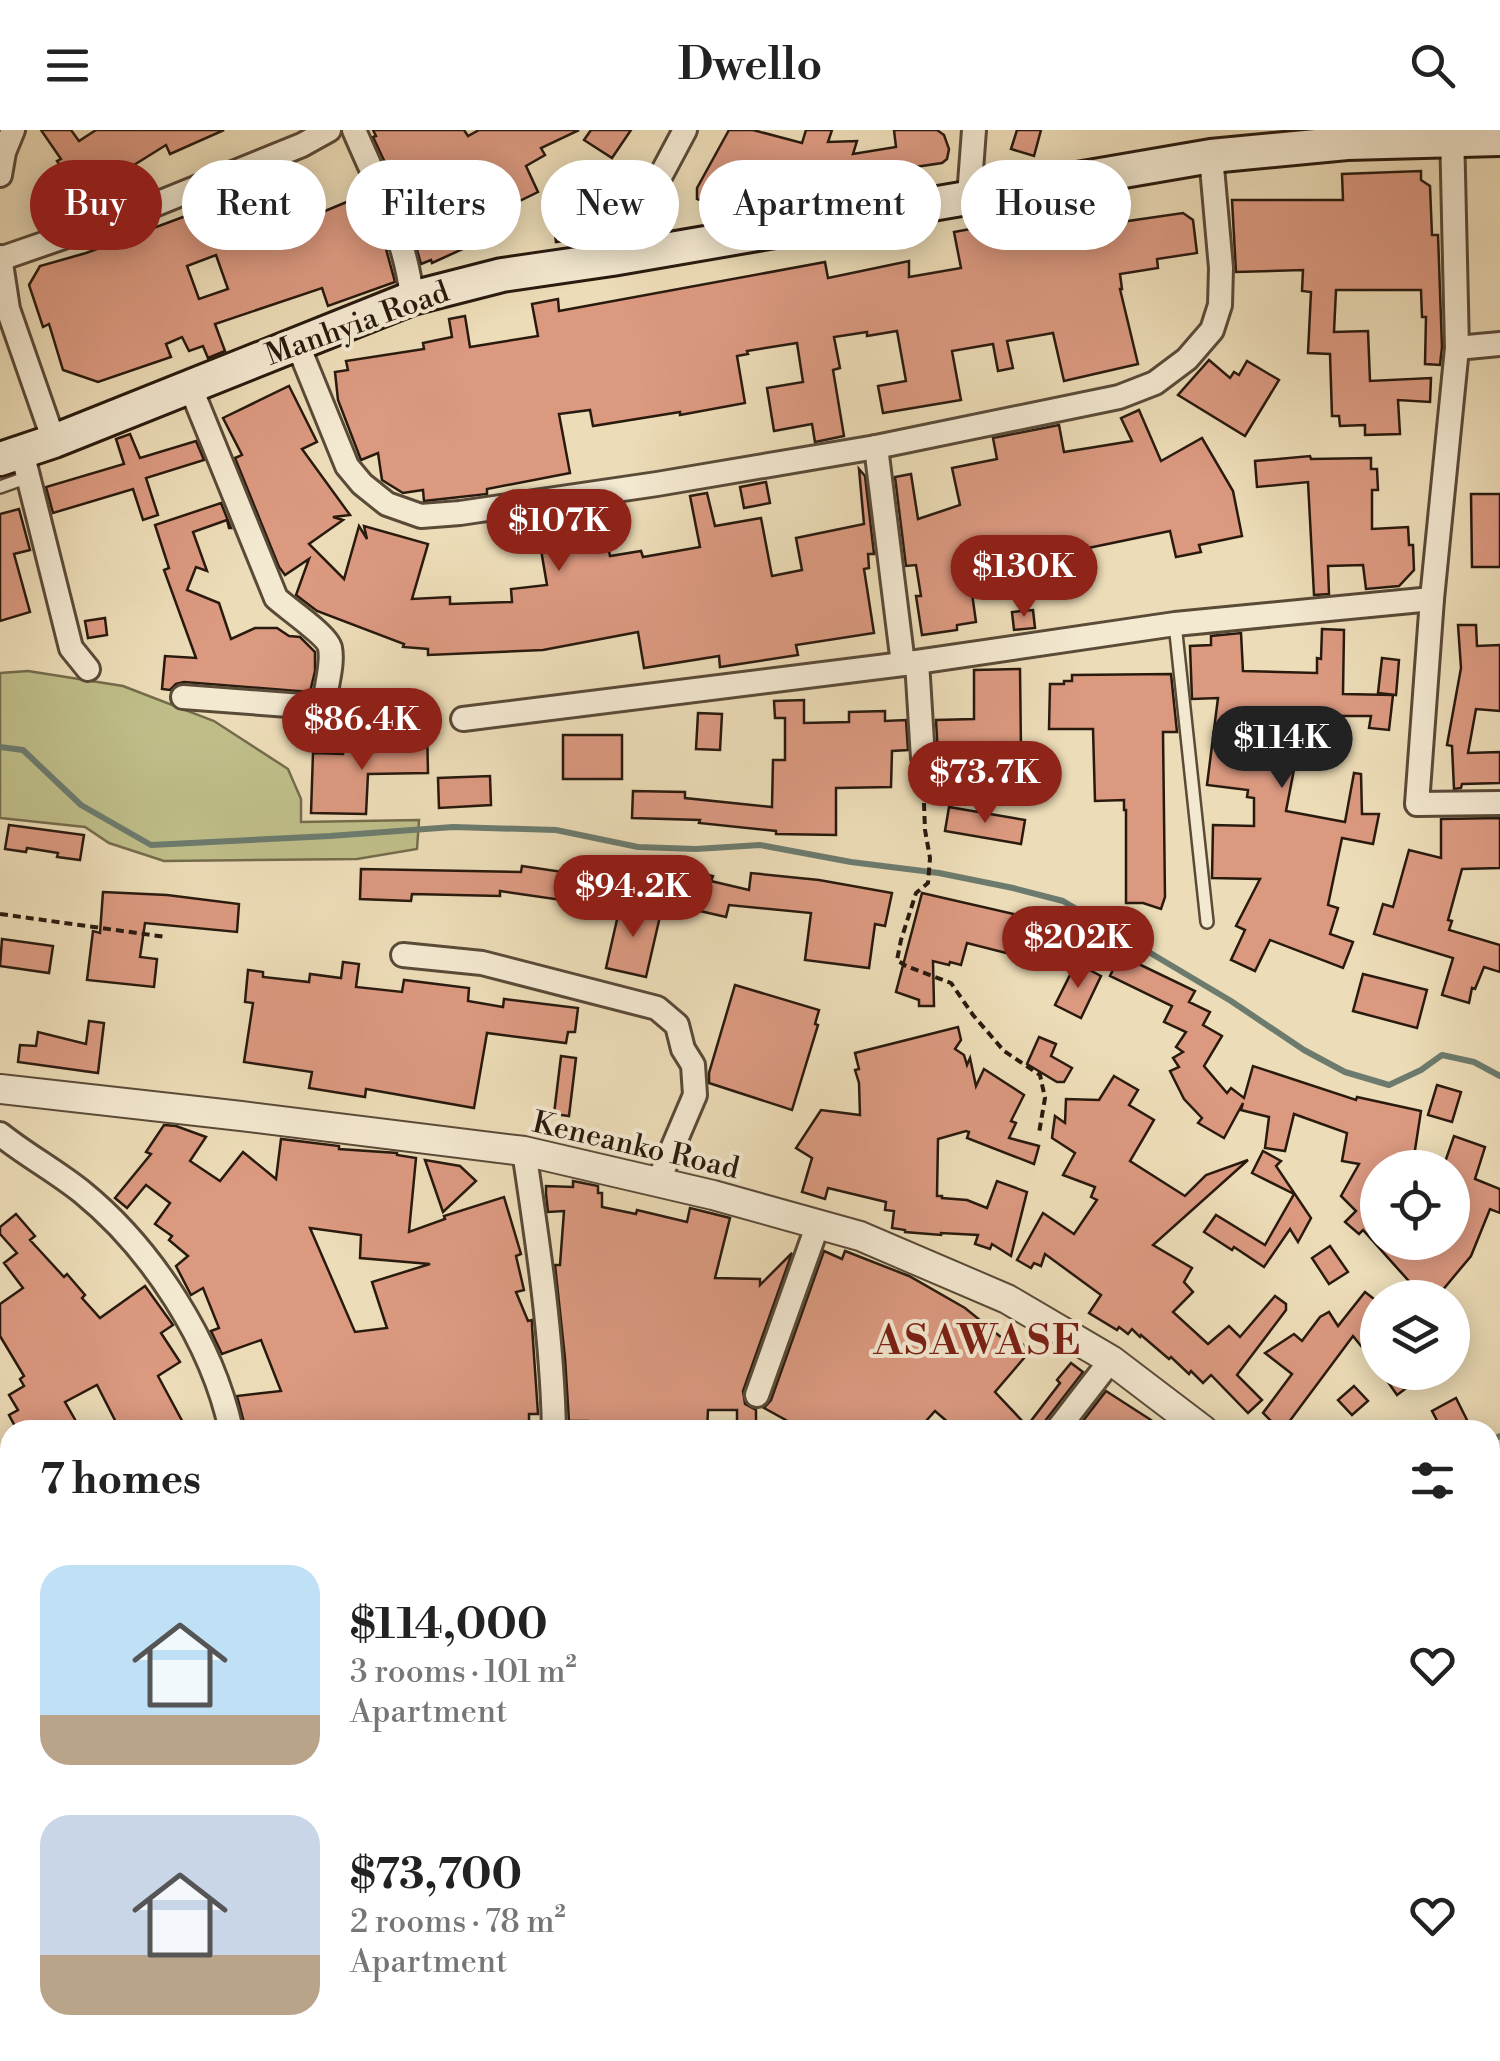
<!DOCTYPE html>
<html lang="en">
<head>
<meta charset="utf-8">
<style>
	body { margin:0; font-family:"Libre Bodoni",serif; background:#f6f6f6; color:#222; height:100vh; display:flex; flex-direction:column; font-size:38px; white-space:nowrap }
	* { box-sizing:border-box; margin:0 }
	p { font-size:32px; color:#767676 }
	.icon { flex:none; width:55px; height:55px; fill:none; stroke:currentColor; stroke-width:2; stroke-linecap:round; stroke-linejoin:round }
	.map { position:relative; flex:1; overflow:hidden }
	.side { position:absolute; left:0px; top:1290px; width:1500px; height:642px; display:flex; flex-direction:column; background:#fff; border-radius:30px 30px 0 0; box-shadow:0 5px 25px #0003 }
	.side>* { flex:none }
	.top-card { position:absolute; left:30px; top:30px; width:1440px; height:90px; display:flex; gap:20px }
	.buttons { position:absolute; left:1360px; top:1020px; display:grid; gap:20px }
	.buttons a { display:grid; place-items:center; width:110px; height:110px; border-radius:50%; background:#fff; box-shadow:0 5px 25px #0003; font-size:50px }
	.price { position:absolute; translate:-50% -85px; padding:0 22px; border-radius:35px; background:#8f2418; color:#fff; font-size:32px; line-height:65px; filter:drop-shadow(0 2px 5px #0008) }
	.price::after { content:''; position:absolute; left:50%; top:60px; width:30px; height:22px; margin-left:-15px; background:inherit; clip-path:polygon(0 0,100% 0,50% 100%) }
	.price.on { background:#222; color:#fff }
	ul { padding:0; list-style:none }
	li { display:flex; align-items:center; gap:30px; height:250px; padding:0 40px }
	li span { display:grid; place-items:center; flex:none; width:280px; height:200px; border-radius:30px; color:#555 }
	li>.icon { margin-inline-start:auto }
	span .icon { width:120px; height:120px; fill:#fffc; stroke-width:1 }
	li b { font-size:42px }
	h2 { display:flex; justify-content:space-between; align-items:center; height:120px; padding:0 40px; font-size:42px }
	.tag { padding:0 35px; border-radius:45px; background:#fff; box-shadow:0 5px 25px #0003; font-size:35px; line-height:90px }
	.tag.on { background:#8f2418; color:#fff }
	header { display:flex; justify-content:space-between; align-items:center; height:130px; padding:0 40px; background:#fff; font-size:45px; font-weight:600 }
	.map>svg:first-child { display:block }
	.green { fill:#bfbe89; stroke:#746c4c; stroke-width:2.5 }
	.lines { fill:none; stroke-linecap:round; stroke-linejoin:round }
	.stream { stroke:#6c7b6e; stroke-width:6 }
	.building { fill:#db9980; stroke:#291a0e; stroke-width:2.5; fill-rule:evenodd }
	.service-casing { stroke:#5a4a38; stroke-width:16 }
	.minor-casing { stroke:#5a4a38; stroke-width:28 }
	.tertiary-casing { stroke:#5a4a38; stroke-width:32 }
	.secondary-casing { stroke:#291a0e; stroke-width:38 }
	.path { stroke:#291a0e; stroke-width:4; stroke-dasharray:8 5; stroke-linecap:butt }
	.service { stroke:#f3e8d0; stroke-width:11 }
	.minor { stroke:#f3e8d0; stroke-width:22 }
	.tertiary { stroke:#f3e8d0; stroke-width:28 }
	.secondary { stroke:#f3e8d0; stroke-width:32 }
	.labels { text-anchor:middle; stroke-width:8; stroke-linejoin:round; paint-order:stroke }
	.street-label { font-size:30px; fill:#291a0e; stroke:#f3e8d0 }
	.district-label { font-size:40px; font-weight:bold; letter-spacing:2.5px; fill:#7a1f14; stroke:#f3e8d0 }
</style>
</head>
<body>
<header><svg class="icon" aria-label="menu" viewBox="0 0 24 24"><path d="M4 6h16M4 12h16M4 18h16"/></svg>Dwello<svg class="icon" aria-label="search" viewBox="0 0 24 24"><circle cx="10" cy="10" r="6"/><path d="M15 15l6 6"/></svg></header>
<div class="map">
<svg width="1500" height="1931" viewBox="0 0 1500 1931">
	<rect width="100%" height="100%" fill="#ecdcb7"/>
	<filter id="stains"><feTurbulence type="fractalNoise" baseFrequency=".002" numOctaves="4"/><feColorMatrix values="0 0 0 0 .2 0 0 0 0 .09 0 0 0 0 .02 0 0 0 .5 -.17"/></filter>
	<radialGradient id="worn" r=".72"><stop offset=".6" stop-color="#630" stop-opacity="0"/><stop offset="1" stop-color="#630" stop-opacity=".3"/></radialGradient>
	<polygon class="green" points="28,541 123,556 214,591 288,639 301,669 301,692 419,690 417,719 357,729 164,731 109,713 85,697 0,688 0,543"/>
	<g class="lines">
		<g class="stream">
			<polyline points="0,617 23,620 81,675 151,715 330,706 453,697 556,700 638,717 696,719 760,715 851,732 939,743 1013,758 1063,771 1231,871 1304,920 1345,942 1389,955 1421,940 1442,925 1474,932 1500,946"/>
			<polyline points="1490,1311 1500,1306"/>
		</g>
	</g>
	<g class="building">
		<polygon points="41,0 71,0 79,11 96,0 224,0 170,24 166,15 113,48 104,34 73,55 57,31 61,29"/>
		<polygon points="373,0 464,0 468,6 479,0 579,0 541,18 545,25 526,36 538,62 505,78 513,96 432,133 431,130 421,134 410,95 427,87 398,36 389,41 373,7 376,6"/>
		<polygon points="591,0 631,0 612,28 584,10"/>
		<polygon points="729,0 753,0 802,13 806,0 832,0 828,12 857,11 853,24 896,17 894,0 937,0 944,5 949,19 947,29 942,33 820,51 820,55 793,56 795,62 707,73 697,69 697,58"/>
		<polygon points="1017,0 1041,0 1034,26 1011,19"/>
		<path d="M278 41 283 53 269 59 284 98 366 64 383 108 395 152 328 176 322 158 215 194 225 221 208 228 203 216 189 221 182 207 166 214 171 227 98 252 63 240 49 194 43 197 29 155 40 136 86 123 248 63 245 54ZM216 125 228 159 199 169 187 136Z"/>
		<polygon points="1421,41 1421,50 1430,56 1432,105 1438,105 1442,217 1440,235 1425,234 1426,187 1422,187 1421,160 1336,160 1334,202 1368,201 1370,251 1431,248 1430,272 1398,270 1400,304 1365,305 1365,295 1340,296 1339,286 1332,286 1330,224 1308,223 1311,162 1302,161 1303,140 1236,142 1232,70 1343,70 1342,44"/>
		<polygon points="36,63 71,68 72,83 34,82"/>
		<polygon points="587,63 592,78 596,106 556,112 553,90 547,91 545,78"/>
		<polygon points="1183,83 1193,90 1197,123 1157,129 1158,138 1120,144 1122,159 1120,159 1138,234 1064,251 1053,203 1007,211 1013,238 998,241 993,214 952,221 961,270 883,283 878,256 906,251 897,201 867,206 867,202 834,207 840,238 833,240 844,306 815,312 812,294 774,301 767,258 803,252 797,213 747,221 748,224 737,226 745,273 680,285 680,282 593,296 590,280 559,284 570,343 487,359 487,364 424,371 423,360 403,363 382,350 378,323 361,330 338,270 335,242 348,240 346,231 424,219 423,213 452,207 449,189 465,186 470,217 538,206 532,174 558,169 559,181 825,132 828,148 909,131 909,147 961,138 954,102 1019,90 1021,98 1105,84 1107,94"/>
		<polygon points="1209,230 1230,248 1234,242 1239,245 1247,231 1279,250 1245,306 1178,265"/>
		<polygon points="289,256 317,312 302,319 350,385 333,387 343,390 309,414 344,449 359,396 367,409 364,396 428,414 412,469 450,467 450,474 512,472 511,459 547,455 538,402 603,391 610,426 641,421 643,427 700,417 690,366 707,363 715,396 761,388 772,446 802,440 796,408 864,394 859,339 865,346 874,424 868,424 869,438 864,439 874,503 796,515 798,525 720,537 719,526 644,538 638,502 543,520 428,525 428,519 403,517 404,514 317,481 296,465 309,429 285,445 279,437 235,328 242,325 223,288"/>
		<polygon points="1139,280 1161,331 1202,308 1233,361 1242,406 1199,415 1201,422 1176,427 1170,401 1069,422 1071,435 1015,444 1014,438 969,442 976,492 957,495 957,500 922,505 916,466 921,466 916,435 906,436 895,347 911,344 918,389 960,375 952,338 997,329 993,308 1059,295 1064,322 1132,311 1121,288"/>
		<polygon points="130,304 140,328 196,311 204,330 146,348 158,385 143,390 133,359 53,383 46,357 124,334 116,309"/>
		<polygon points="1310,326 1311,329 1371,328 1371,339 1377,339 1378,360 1372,360 1372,399 1408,397 1409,415 1413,415 1414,440 1399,456 1366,459 1363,435 1328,436 1329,464 1314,465 1308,352 1257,357 1255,331"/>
		<polygon points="766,352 770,373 744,378 740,357"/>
		<polygon points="1471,364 1500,364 1500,437 1472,437"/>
		<polygon points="221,373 231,398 229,398 227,390 193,402 207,441 196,437 187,460 219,473 231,509 255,498 277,498 289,506 300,507 315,522 315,541 310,562 184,552 176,554 170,560 162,559 165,526 196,528 164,440 169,438 155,395"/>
		<polygon points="19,379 30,420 14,424 30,482 0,491 0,384"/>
		<polygon points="1033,480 1035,498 1014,500 1012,482"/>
		<polygon points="105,488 107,505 88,508 85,491"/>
		<polygon points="1458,495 1476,495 1477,516 1500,515 1500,581 1476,579 1468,623 1500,622 1500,653 1462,654 1461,658 1454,659 1452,616 1447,615 1461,538"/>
		<polygon points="1322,499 1344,500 1343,564 1393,565 1389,600 1369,598 1371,586 1337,586 1336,630 1296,629 1286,681 1345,692 1354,643 1361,644 1362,684 1379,684 1373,714 1342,708 1328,775 1338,778 1330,804 1353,812 1343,838 1270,810 1255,841 1231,830 1245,800 1236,796 1260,749 1212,748 1213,695 1254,696 1254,668 1247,667 1248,660 1207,655 1218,568 1192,569 1190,516 1211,515 1211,506 1241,503 1243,541 1317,543 1317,528 1321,529"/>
		<polygon points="1382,528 1399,530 1396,565 1378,563"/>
		<polygon points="1020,539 1021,621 938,625 936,590 974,589 974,540"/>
		<polygon points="1171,544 1177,602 1163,602 1165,767 1161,779 1143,773 1126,773 1126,680 1124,680 1124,670 1095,671 1093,599 1049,599 1050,554 1064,554 1064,551 1072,551 1072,545"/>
		<polygon points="804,570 804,593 849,592 849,582 885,581 885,591 906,590 908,620 892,621 891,657 836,658 836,705 776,704 776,701 699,693 700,690 632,688 633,661 685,662 685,668 772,677 773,630 785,630 785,588 775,588 774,571"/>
		<polygon points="698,583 722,584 720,620 696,619"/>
		<polygon points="408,596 427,596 428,643 368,644 366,684 311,683 313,623 343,624 343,619 368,620 368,622 408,621"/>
		<rect x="563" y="605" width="59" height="44"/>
		<polygon points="490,646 491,675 439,678 438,648"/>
		<polygon points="949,677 1025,690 1021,714 945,701"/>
		<polygon points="1500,688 1500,738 1462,739 1448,790 1452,791 1449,800 1500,815 1500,842 1484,837 1475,859 1472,858 1469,873 1442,865 1453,828 1374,804 1383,774 1393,777 1409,720 1441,728 1441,689"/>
		<polygon points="9,695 84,705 80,730 57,727 58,723 27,718 26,722 5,719"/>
		<polygon points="522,736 583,745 578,777 561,774 562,770 500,761 500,766 412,764 411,771 360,769 361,739 521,742"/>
		<polygon points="681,738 713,746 711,751 749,760 751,743 819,750 892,763 885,796 875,794 869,838 805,830 811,783 729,775 726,787 700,781 701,777 673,770"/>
		<polygon points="103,762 167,765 239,774 237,802 145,793 140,827 157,829 154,857 87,850 93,801 100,803"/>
		<polygon points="922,763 1040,790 1032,822 1024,820 1022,827 967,813 961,835 950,832 949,835 933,831 934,876 919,876 919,870 896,862"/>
		<polygon points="621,772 661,782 646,847 606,838"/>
		<polygon points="2,809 53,816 49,843 0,836"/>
		<polygon points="1120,825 1195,861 1189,872 1210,882 1203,895 1222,906 1204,936 1227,963 1231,958 1244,968 1253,936 1356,970 1357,967 1421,981 1413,1033 1408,1031 1404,1038 1378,1038 1378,1112 1452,1112 1452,1038 1443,1038 1454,1006 1485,1017 1475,1049 1500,1059 1500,1083 1490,1079 1471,1126 1436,1168 1409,1168 1416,1159 1363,1100 1359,1104 1345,1092 1356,1081 1341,1066 1359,1034 1342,1031 1347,1003 1294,984 1285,1021 1265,1018 1269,987 1241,980 1243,973 1224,1008 1198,993 1202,988 1184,969 1170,941 1179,937 1173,928 1183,922 1176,917 1186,902 1164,892 1172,876 1110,846"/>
		<polygon points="343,832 359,834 356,857 402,862 404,850 469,858 468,871 503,877 504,869 578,878 575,902 568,902 566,913 487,903 474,978 366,959 365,967 309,958 312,942 244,932 253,873 245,872 248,840 263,842 263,847 309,852 310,844 341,848"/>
		<polygon points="1076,833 1101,846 1081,888 1055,875"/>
		<polygon points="1363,844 1427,860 1417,898 1353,881"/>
		<polygon points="735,855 819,880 815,894 818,895 792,980 709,953 709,943"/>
		<polygon points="89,891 104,893 98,943 18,932 20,915 36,916 38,902 86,914"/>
		<polygon points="958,897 961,910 955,919 964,925 967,935 970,928 976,956 984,939 1024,965 1011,991 1016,993 1009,1008 1039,1016 1034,1034 967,1008 969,1002 966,1001 938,1009 937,1066 942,1066 942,1068 967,1070 987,1078 997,1051 1027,1062 1011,1126 992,1114 990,1119 975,1114 978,1105 941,1103 941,1105 905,1102 905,1100 892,1098 894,1081 885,1080 886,1072 828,1058 825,1069 802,1062 812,1028 796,1018 821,980 860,985 859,953 855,940 859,939 855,923"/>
		<polygon points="1039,907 1056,914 1051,926 1072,938 1064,952 1057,952 1027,934"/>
		<polygon points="561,926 576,928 569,986 554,984"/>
		<polygon points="1114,946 1138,960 1129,975 1154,990 1130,1031 1185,1066 1206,1045 1248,1030 1153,1115 1192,1138 1184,1152 1193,1162 1173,1182 1208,1214 1229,1196 1240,1207 1275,1166 1286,1174 1286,1180 1237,1245 1262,1270 1248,1283 1211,1245 1203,1253 1191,1241 1189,1244 1171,1227 1169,1229 1141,1205 1140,1207 1132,1199 1128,1204 1119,1197 1117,1200 1089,1183 1101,1165 1045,1124 1041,1136 1034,1133 1031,1138 1017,1130 1043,1083 1074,1104 1097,1070 1091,1067 1095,1057 1063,1045 1075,1023 1052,1008 1055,986 1065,993 1066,969 1099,970"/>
		<polygon points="1437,955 1461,962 1452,992 1428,985"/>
		<path d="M164 995 176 996 206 1007 190 1031 220 1051 243 1022 276 1049 281 1009 339 1016V1019L397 1023V1025L416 1028 409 1102 445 1089 444 1086 504 1067 521 1124 516 1126 524 1160 516 1162 528 1191 532 1190V1196L538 1284H529V1300H302V1296L246 1300 237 1266 281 1261 261 1210 222 1224 211 1201 219 1198 203 1158 191 1165 176 1136 188 1126 169 1110 172 1106 155 1094 170 1073 146 1055 127 1078 115 1068 151 1024 146 1022ZM310 1098 361 1105 360 1128 430 1134 372 1152 387 1198 355 1202Z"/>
		<polygon points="1263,1021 1281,1031 1276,1036 1311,1088 1298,1112 1290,1099 1264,1137 1234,1117 1232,1120 1204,1102 1216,1085 1265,1115 1294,1064 1252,1043"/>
		<polygon points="425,1030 460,1036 476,1051 443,1082"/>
		<polygon points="573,1051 598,1056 598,1063 602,1063 602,1077 636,1084 637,1080 687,1092 690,1078 730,1088 715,1148 760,1149 760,1155 792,1123 743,1261 745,1274 756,1280 756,1300 737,1300 737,1280 708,1280 707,1300 626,1300 626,1294 588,1294 588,1291 569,1291 565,1228 555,1135 560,1135 564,1081 548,1082 546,1064 546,1056 573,1057"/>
		<polygon points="16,1084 35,1106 30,1110 64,1147 67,1144 85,1165 82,1168 100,1188 145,1156 173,1195 161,1203 180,1232 158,1246 187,1300 120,1300 97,1255 65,1272 81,1300 17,1300 9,1285 18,1280 9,1265 24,1256 20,1249 24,1246 0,1206 0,1174 23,1158 4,1133 17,1123 0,1104 0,1097"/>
		<polygon points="1330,1116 1348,1142 1329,1154 1312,1128"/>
		<polygon points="824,1121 842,1129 845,1121 909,1146 965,1178 1002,1208 1008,1201 1030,1221 995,1262 1027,1296 1060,1253 1057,1250 1071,1233 1083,1242 1045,1291 1042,1300 957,1300 935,1281 918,1300 804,1300 764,1278 771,1270"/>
		<polygon points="1365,1162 1378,1172 1378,1200 1361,1216 1353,1206 1283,1300 1280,1300 1263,1283 1292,1244 1265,1223 1294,1204 1302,1211 1320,1187 1329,1182 1338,1196"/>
		<polygon points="1401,1242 1428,1242 1397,1265 1388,1252"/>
		<polygon points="1354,1256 1368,1271 1352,1285 1338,1270"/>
		<polygon points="1106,1261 1151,1290 1144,1300 1076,1300"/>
		<polygon points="1456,1268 1472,1300 1442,1300 1432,1281"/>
	</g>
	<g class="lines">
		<g class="service-casing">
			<g id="service">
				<polyline points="0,357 28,347"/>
				<polyline points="1175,494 1207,792"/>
				<polyline points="23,1922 24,1931"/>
			</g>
		</g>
		<g class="minor-casing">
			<g id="minor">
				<path d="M354 0C377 54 406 108 412 168"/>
				<polyline points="1452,0 1457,218 1432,469 1417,674 1500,673"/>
				<polyline points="0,45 4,22 13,0"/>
				<polyline points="969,67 974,0"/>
				<polyline points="0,127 8,179 54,311"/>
				<polyline points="0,129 139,81 302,15 329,0"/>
				<polyline points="612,129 645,75 685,0"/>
				<polyline points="297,213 347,336 362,354 387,374 421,386 460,383 657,354 876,317 1119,267 1155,253 1187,229 1212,200 1220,175 1221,138 1211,26"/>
				<polyline points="1457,218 1500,214"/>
				<polyline points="876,317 903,534"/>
				<polyline points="22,322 71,518 88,539"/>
				<polyline points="917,532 923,628"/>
				<path d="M183 567 315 577 325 568C327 553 333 533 330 518 328 506 288 479 276 468L190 256"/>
				<polyline points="463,589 903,534 1175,494 1432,469"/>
				<polyline points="403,825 482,833 657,878 677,895 683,919 693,935 695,965 658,1052"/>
				<path d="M0 1004C26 1025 56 1041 82 1062 152 1119 212 1212 231 1300"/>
				<path d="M524 1021C538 1114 552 1206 554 1300"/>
				<polyline points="757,1265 818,1094"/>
				<polyline points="1057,1300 1111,1230"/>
				<polyline points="0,1443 10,1473"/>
				<polyline points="1490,1598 1500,1599"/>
				<polyline points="1490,1734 1500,1734"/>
				<polyline points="1490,1808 1500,1808"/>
				<polyline points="0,1818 10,1815"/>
				<polyline points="553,1922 563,1931"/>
				<polyline points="967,1922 969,1931"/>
				<polyline points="1438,1922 1438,1931"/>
				<polyline points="409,1931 409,1922"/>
				<polyline points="801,1931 813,1922"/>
				<polyline points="923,1931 926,1922"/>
			</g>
		</g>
		<g class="tertiary-casing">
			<g id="tertiary">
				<polyline points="0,959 241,986 524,1021 713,1065 860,1106 1007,1169 1111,1230 1203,1300"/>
				<polyline points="1326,1922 1326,1931"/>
			</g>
		</g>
		<g class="secondary-casing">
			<polyline id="secondary" points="0,329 54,311 412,168 502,145 612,129 1211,26 1347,13 1500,9"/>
		</g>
		<g class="path">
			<polyline points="923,647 925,700 930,728 928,753 916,763 901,810 897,830 906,836 951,853 973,885 1004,921 1040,945 1045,968 1039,1003"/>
			<polyline points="0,784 166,807"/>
		</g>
		<use href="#service" class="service"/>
		<use href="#minor" class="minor"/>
		<use href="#tertiary" class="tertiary"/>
		<use href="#secondary" class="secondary"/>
	</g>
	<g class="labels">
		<g class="street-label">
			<text transform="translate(357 193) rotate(-20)" y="10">Manhyia Road</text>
			<text transform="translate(636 1015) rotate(13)" y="10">Keneanko Road</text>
		</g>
		<g class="district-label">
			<text x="978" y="1224">ASAWASE</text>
		</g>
	</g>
	<rect width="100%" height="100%" filter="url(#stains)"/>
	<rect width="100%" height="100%" fill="url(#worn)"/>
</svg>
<div class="buttons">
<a><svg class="icon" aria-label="locate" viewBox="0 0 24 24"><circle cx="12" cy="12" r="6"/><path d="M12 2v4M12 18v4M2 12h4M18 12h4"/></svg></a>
<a><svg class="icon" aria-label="layers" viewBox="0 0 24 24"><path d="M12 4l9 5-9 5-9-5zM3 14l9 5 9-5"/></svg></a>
</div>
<b class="price" style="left:559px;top:444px">$107K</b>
<b class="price" style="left:1024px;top:490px">$130K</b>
<b class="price" style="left:362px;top:643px">$86.4K</b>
<b class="price on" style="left:1282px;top:661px">$114K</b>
<b class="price" style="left:985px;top:696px">$73.7K</b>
<b class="price" style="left:633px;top:810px">$94.2K</b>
<b class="price" style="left:1078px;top:861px">$202K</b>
<div class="top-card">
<a class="tag on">Buy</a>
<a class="tag">Rent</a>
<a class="tag">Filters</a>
<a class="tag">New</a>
<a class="tag">Apartment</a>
<a class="tag">House</a>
</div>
<section class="side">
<h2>7 homes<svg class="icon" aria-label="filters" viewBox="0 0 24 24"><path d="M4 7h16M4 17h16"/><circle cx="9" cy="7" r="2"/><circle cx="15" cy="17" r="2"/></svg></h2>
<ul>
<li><span style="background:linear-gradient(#bfe0f5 75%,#b9a48a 0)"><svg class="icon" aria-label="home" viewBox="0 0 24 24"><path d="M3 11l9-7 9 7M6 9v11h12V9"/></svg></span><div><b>$114,000</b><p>3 rooms · 101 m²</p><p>Apartment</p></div><svg class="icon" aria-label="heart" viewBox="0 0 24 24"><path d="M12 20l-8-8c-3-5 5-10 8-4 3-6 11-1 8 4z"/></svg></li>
<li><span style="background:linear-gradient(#c9d6e8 70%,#b9a48a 0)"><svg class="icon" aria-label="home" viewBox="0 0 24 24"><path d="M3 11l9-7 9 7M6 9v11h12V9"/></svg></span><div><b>$73,700</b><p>2 rooms · 78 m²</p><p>Apartment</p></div><svg class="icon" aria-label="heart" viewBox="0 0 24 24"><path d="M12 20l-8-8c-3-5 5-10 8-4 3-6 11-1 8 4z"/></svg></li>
</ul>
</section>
</div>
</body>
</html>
